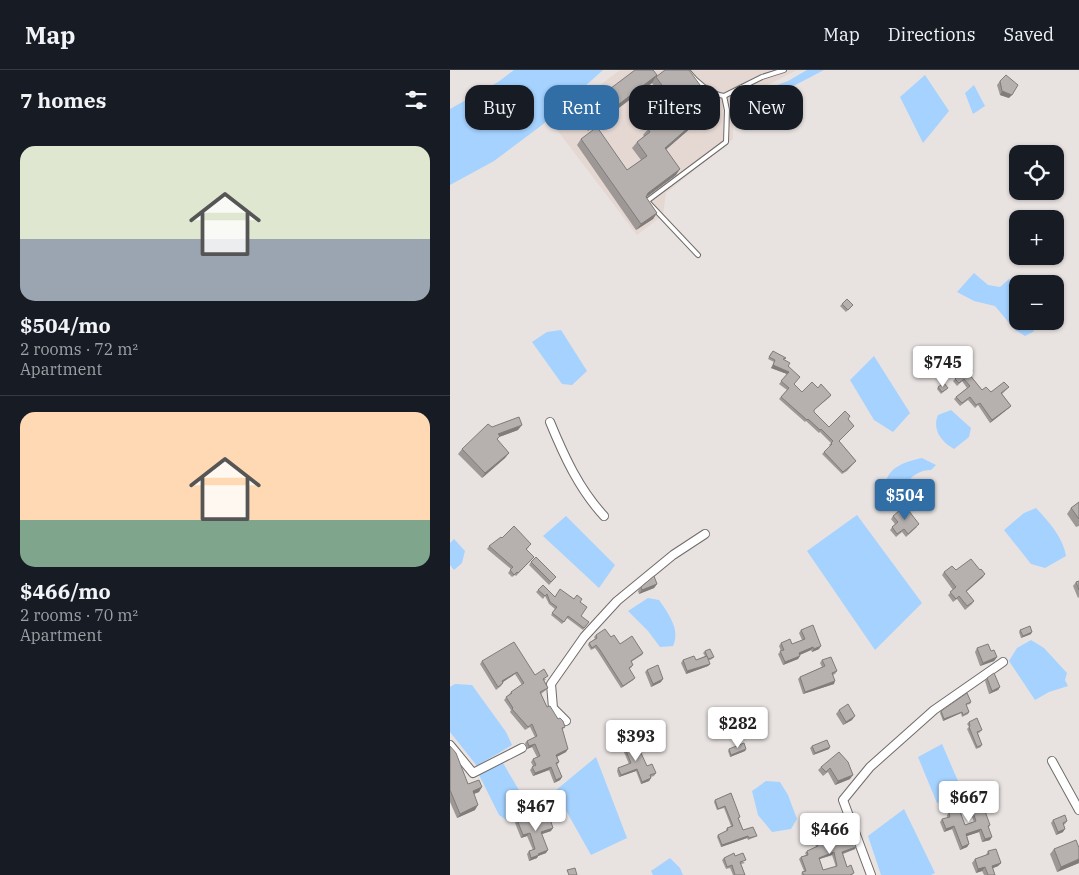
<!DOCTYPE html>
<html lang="en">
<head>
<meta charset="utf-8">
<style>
	body { margin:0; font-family:"IBM Plex Serif",serif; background:#242831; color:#f1f3f6; height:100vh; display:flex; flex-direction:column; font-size:19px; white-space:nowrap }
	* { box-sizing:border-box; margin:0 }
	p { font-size:16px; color:#9ea1a6 }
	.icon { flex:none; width:28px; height:28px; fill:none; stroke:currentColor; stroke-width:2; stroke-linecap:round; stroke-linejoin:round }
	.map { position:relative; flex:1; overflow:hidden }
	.sheet { display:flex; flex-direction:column; background:#171b24; width:450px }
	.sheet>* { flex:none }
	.guide { position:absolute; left:15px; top:15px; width:475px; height:45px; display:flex; gap:10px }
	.controls { position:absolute; left:559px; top:75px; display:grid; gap:10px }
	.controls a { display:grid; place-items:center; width:55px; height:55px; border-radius:10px; background:#171b24; box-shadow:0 1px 4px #0004; font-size:25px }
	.price { position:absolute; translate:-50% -42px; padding:0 11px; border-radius:5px; background:#fff; color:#222; font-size:16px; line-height:32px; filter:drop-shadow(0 1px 2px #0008) }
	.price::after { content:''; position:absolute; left:50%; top:30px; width:15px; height:11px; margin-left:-8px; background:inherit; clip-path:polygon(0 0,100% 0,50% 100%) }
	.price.on { background:#306ea5; color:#fff }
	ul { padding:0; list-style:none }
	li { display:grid; align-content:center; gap:10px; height:265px; padding:0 20px }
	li+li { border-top:1px solid #363941 }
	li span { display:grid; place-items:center; height:155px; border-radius:15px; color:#555 }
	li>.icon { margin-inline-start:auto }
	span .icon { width:90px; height:90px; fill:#fffc; stroke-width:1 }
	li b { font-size:21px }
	h2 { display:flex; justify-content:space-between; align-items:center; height:60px; padding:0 20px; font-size:21px }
	.chip { padding:0 18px; border-radius:15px; background:#171b24; box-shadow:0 1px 4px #0004; font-size:18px; line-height:45px }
	.chip.on { background:#306ea5; color:#fff }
	header { display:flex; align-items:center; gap:30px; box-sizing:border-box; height:70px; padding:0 25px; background:#171b24; border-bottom:1px solid #363941 }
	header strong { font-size:24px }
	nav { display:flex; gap:28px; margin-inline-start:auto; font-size:18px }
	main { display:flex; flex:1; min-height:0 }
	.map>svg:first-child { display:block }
	.built { fill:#e5d7d2 }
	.water { fill:#a5d2ff }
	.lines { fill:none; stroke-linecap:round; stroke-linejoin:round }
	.service-casing { stroke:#716c6a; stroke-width:6 }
	.minor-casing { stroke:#716c6a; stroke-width:10 }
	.service { stroke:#fff; stroke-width:4 }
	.minor { stroke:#fff; stroke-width:8 }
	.wall { fill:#9d9896; fill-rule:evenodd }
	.shaded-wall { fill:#7f7c7a }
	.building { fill:#b6b1af; stroke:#7f7c7a; fill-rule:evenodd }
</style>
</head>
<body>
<header>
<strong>Map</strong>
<nav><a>Map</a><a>Directions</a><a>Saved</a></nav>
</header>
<main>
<section class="sheet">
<h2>7 homes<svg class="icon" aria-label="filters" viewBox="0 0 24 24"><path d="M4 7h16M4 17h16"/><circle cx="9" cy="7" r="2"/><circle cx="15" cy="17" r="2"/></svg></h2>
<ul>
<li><span style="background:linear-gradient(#dfe7d0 60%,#9aa5b1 0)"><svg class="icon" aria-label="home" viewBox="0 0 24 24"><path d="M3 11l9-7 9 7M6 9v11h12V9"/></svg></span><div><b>$504/mo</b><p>2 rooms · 72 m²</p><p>Apartment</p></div></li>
<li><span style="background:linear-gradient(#ffd9b3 70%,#7fa58c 0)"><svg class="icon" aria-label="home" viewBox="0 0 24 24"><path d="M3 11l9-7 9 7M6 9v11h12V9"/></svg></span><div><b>$466/mo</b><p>2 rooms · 70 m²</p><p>Apartment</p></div></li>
</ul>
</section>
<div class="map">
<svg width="629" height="805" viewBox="0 0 629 805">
	<rect width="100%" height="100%" fill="#e8e3e1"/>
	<polygon class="built" points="170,0 347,0 283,33 283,69 216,123 213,145 187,165 101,52"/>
	<g class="water">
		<polygon points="64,0 153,0 92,55 44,91 0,115 0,39 48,12"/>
		<polygon points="357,0 374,0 309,34 303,24 338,11"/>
		<polygon points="475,5 499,41 473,73 450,27"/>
		<polygon points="524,15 535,36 523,44 515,23"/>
		<polygon points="524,203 538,215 550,217 559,209 568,214 568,251 590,251 583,262 575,266 565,260 545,236 524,231 507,222"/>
		<polygon points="111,260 137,301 122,315 112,314 82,272 97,262"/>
		<polygon points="424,286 460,343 443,362 424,350 400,310"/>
		<path d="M501 340 521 358 519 367 504 379C491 372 482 359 488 345Z"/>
		<path d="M472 388 486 395 481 400C460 400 457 418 441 426L436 423C432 399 453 392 472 388Z"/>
		<path d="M586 438C599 452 613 467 616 486L595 498 581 494 554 460 574 443Z"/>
		<polygon points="407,445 472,533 425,580 357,481"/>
		<polygon points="116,446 165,495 149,518 93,466"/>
		<polygon points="4,469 15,481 12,493 4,500 0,495 0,473"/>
		<path d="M198 528 209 530C218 543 231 560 223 576L210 577 198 561 178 541Z"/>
		<polygon points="581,570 594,578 617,603 615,610 618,616 599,622 585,630 559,591 567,578"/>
		<polygon points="5,614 22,615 56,662 62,675 27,696 0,662 0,617"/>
		<polygon points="492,674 514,725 487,733 468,687"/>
		<polygon points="146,687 177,768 141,785 105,721"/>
		<polygon points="49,693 53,693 70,722 76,738 70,745 58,751 49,745 29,705"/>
		<polygon points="316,711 330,712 338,725 347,749 341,759 322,762 308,745 302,721"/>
		<polygon points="454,739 485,803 481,805 431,805 418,766"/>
		<polygon points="220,788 230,798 233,805 203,805 201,801"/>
	</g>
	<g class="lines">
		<g class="service-casing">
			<g id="service">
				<path d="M237 0C245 11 260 24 274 26L277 40 276 72 197 131 248 185"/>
				<polyline points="274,26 312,7 334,0"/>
			</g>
		</g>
		<g class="minor-casing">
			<g id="minor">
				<path d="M100 352C114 386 129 419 154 446"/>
				<polyline points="116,651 103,638 101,614 134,567 167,531 223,485 255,464"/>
				<polyline points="0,675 23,703 72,678"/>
				<polyline points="602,691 629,740"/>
				<polyline points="421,805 393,730 420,697 484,640 553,592"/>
			</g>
		</g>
		<use href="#service" class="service"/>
		<use href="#minor" class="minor"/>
	</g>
	<g class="wall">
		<polygon points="207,5 258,43 216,79 226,105 196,127 207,143 203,149 186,160 127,75 131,69 177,100 191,90 182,78 187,72 194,66 193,65 198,59 221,40 202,13 138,61 127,47 132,40"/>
		<polygon points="550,11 559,28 550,25 547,15"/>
		<polygon points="392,234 401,237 396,242 390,236"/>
		<polygon points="321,283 335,290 344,315 352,322 368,318 381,325 380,327 364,340 364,342 379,357 398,349 404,356 389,371 406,391 397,401 392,404 372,384 380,376 379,375 381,373 370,362 369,363 356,351 355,352 329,329 337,320 329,314 337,304 321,298 324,292 318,289"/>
		<polygon points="495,284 521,304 520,305 532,320 541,322 559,317 552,324 561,336 559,338 540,353 528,335 525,338 518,330 510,336 504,329 506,327 517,318 512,311 507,316 503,311 508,306 493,286"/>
		<polygon points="488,317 497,319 491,324 487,319"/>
		<polygon points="42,357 68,360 49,367 47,370 59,383 55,388 32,408 8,384 12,379"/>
		<polygon points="629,432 629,456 626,457 617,444 621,438"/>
		<polygon points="443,446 467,457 456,467 452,462 446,467 440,460 445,454 441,449"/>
		<polygon points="52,468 79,477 76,480 84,487 66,506 65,505 62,507 58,503 61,499 37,479 39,476"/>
		<polygon points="81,492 106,507 99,515 79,495"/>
		<polygon points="506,500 533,507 516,522 524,531 522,534 515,540 507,529 503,532 498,525 503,520 492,505 494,502"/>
		<polygon points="629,511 629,527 628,528 623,516 626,512"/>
		<polygon points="207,514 204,518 189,524 188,521 191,517"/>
		<polygon points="88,520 105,527 124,529 130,532 131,546 139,552 133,560 117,548 112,554 101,545 105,539 99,534 95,526 93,529 86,522"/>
		<polygon points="351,560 369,579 362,582 361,580 350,585 348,589 333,595 328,584 331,581 329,576 331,573 342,574 352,570 349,563"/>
		<polygon points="570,560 581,564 571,568 569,562"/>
		<polygon points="146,565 161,567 170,574 193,583 192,585 181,592 182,597 179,599 183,610 171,618 148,582 145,578 141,580 138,575 139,573 145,569 144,567"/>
		<polygon points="527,578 541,581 547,587 544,591 530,596 525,582"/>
		<polygon points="255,581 264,587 262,589 258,591 260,594 258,596 236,604 231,593 233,590 246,590 255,586 253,583"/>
		<polygon points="372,590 387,601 385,604 383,605 384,614 353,624 348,609 350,607 372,597 370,593"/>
		<polygon points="32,591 85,605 96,609 94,611 98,618 96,620 91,624 97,637 115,657 112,660 116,682 107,687 109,692 107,695 112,707 110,710 104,713 99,700 83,706 80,700 83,696 81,692 83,689 87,687 82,677 77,679 75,673 77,671 85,667 80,657 75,660 60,642 61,640 54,630 61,622 72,615 65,604 53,612 53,613 51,616 46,620 30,594"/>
		<polygon points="197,600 211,612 201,617 195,602"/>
		<polygon points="537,608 550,617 548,620 539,624 535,611"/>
		<polygon points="521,632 520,634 516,635 519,642 518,644 512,647 511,643 493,651 490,643 491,641"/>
		<polygon points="389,640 402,650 393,655 386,644"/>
		<polygon points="519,652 531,662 528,663 531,677 526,679 517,659 519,657 517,654"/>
		<polygon points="172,671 187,685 197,696 206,703 204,706 201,707 201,708 199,711 191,714 186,701 169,707 167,701 168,698 179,694 170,673"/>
		<polygon points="0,676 18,714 29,722 24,724 25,740 7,748 0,732"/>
		<polygon points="362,676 379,679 363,685 360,678"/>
		<polygon points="279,679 296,679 295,681 280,687 278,681"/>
		<polygon points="398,692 400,709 385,715 378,702 373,706 368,700 371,697"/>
		<polygon points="281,723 289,749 293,760 305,767 298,770 297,768 271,777 267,767 268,765 276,761 276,760 277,758 281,756 274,738 267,740 264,732 265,730"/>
		<polygon points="520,734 540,755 539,757 540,770 532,772 529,762 517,766 519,774 517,777 510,780 502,759 494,762 490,752 492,749 497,748 497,745 499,742 515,755 524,752 518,737"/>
		<polygon points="67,750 88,751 101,761 92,764 96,783 88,786 87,788 79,791 77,784 79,781 83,780 77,766 71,768 65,753"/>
		<polygon points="603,750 617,751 615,754 613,755 613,762 606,765 601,753"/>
		<path d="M365 768 405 779 393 784 397 797 403 805H352L351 804 354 801 349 789 351 787 356 785 355 783 357 781 366 777 364 770ZM382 785 386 797 373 800 369 789Z"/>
		<polygon points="629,778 629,793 607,802 600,784 604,779"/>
		<polygon points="538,781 551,793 548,796 542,798 545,805 534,805 532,801 526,803 522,793 525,789 536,785"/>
		<polygon points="285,786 295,793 291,794 295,805 283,805 280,798 276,799 272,790 274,788"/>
	</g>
	<g class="shaded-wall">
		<polygon points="207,5 202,13 138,61 143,54"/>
		<polygon points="552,21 562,25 559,28 550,25"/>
		<polygon points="262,37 258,43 211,84 215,78"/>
		<polygon points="230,99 226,105 194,129 198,123"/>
		<polygon points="207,143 203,149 186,160 191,154"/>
		<polygon points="323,295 339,302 337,304 321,298"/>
		<polygon points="561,336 559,338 540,353 542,350"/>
		<polygon points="72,355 68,360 49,367 46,371 48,364"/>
		<polygon points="59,383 55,388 32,408 35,403"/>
		<polygon points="535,504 533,507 513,524 516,521"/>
		<polygon points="207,514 204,518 189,524 192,520"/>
		<polygon points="582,562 581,564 571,568 573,566"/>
		<polygon points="371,576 369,579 362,582 364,579"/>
		<polygon points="363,577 361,580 347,586 349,583"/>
		<polygon points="350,586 348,589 333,595 335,592"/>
		<polygon points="547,587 544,591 530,596 533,593"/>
		<polygon points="260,594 258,596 236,604 237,601"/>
		<polygon points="67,602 65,604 50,614 52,611"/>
		<polygon points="185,608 183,610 171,618 173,616"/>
		<polygon points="213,609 211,612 201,617 203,614"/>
		<polygon points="385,611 384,614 353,624 355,622"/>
		<polygon points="550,617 548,620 539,624 542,621"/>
		<polygon points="512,642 511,643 493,651 494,649"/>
		<polygon points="405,646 402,650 393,655 396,652"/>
		<polygon points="85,674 82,677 77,679 79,676"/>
		<polygon points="380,677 379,679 363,685 365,683"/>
		<polygon points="118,679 116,682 104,688 106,685"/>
		<polygon points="296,679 295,681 280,687 281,685"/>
		<polygon points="101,697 99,700 83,706 85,703"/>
		<polygon points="187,699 186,701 169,707 171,705"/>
		<polygon points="403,705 400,709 385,715 388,711"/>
		<polygon points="112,707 110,710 104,713 106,710"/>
		<polygon points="201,708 199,711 191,714 192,712"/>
		<polygon points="32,717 29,722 20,725 23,721"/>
		<polygon points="28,735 25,740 7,748 10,744"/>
		<polygon points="504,756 502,759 494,762 496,759"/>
		<polygon points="103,758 101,761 89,765 91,762"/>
		<polygon points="531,759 529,762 514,767 516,764"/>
		<polygon points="615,759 613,762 606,765 608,762"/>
		<polygon points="80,763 77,766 71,768 73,765"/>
		<polygon points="298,766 297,768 271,777 272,775"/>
		<polygon points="542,767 540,770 532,772 535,769"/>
		<polygon points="519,774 517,777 510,780 512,777"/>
		<polygon points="406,777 405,779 391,784 392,782"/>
		<polygon points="98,780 96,783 88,786 87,788 79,791 81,788 88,784"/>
		<polygon points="384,782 382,785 367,790 369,788"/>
		<polygon points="629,789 629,793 607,802 611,797"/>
		<polygon points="551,793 548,796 539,800 542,796"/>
		<polygon points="535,797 532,801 526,803 528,799"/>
	</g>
	<g class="building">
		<polygon points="185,0 203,0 207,5 143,54 132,40"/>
		<polygon points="215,0 239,0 261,30 262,37 215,78 230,99 198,123 196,127 207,143 191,154 131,69 147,57 177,100 197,86 187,72 200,62 198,59 227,36 206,7"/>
		<polygon points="556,5 568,15 562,25 552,21 550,11"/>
		<polygon points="397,229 403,235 398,240 392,234"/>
		<polygon points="500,279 516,299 519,296 523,301 519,304 532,320 536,317 541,322 554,312 559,317 551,323 561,336 542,350 530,333 526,335 520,327 512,333 506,327 520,316 514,309 509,313 505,309 510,304 495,284"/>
		<polygon points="323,281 336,288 333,289 340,293 338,296 350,307 344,314 352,322 362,312 368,318 371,314 381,325 364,340 364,342 379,357 395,341 400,346 398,349 404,356 389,371 406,391 398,398 393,402 374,382 382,374 381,373 383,371 371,359 370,360 358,349 357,350 331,327 339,318 331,311 339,302 323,295 325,290 319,287"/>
		<polygon points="494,313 498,318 492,322 488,317"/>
		<polygon points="69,347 72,355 48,364 50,366 47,369 59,383 35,403 12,379 38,354 42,357"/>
		<polygon points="629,432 629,449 621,438"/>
		<polygon points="455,436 469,454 458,464 454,459 447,464 442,457 448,452 443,446"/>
		<polygon points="64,456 81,474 76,479 84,487 68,503 67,502 64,505 60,500 63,497 39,476 51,467 52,468"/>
		<polygon points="86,487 106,507 101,512 81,492"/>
		<polygon points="521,489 530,500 531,499 535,504 516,521 524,531 517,536 509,526 506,529 500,522 506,517 494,502 502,496 506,500"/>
		<polygon points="204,506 207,514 192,520 191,517"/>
		<polygon points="629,511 629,520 626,512"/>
		<polygon points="93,515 105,527 110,519 124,529 127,525 132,529 130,532 137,537 131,546 139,552 134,558 118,546 114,552 102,543 107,537 100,532 97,524 95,526 88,520"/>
		<polygon points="363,555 371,576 364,579 363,577 349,583 350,586 335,592 330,581 334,580 331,573 340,569 342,574 355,569 351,560"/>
		<polygon points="580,556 582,562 573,566 570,560"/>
		<polygon points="155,559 161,567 164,565 170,574 182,566 193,583 181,591 183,595 179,598 185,608 173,616 150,580 146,575 142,578 139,573 147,568 146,565"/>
		<polygon points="64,572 85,605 94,599 98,606 93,609 98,618 90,622 97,637 100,636 108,649 110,648 113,651 115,657 112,658 118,679 106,685 109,692 106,693 112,707 106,710 101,697 85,703 82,697 86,695 83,689 90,686 85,674 79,676 77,671 87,666 82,654 78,657 62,639 63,638 56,627 62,623 61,622 74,613 67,602 52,611 53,613 48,617 32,591"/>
		<polygon points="538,574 541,581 544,580 547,587 533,593 527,578"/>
		<polygon points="260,579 264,587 258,589 255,581"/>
		<polygon points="244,586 246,590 257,586 260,594 237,601 233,590"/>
		<polygon points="381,587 387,601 382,603 385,611 355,622 350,607 375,596 372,590"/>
		<polygon points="208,595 213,609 203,614 197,600"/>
		<polygon points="544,603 550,617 542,621 537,608"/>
		<polygon points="517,623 521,632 516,634 519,642 513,645 512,642 494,649 491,641"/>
		<polygon points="398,634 405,646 396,652 389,640"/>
		<polygon points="527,648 532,660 527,662 532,675 527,677 519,657 520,656 519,652"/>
		<polygon points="181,667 187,685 191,683 197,696 202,694 206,703 200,705 201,708 192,712 187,699 171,705 168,698 181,693 172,671"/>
		<polygon points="377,670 380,677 365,683 362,676"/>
		<polygon points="294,673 296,679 281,685 279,679"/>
		<polygon points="0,676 6,683 18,714 29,710 32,717 23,721 28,735 10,744 0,720"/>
		<polygon points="389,682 398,692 403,705 388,711 380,698 376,702 371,697"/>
		<polygon points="281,723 290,747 288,748 293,760 303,757 307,766 299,768 298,766 272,775 268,765 278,760 277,758 283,756 275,736 268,739 265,730"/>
		<polygon points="531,730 540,755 538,756 542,767 535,769 531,759 516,764 519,774 512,777 504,756 496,759 492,749 500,747 499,742 509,739 515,755 526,751 520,734"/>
		<polygon points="85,743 88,751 99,746 103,758 91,762 98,780 88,784 89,785 81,788 79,781 85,779 80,763 73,765 67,750"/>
		<polygon points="615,745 617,751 613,753 615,759 608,762 603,750"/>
		<path d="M399 757 406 777 392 782 397 797 401 795 404 803 400 805H354L352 802 356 801 351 787 358 785 357 781 368 776 365 768ZM384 782 387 796 373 800 369 788Z"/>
		<polygon points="626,770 629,778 629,789 611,797 604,779"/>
		<polygon points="546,779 551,793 542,796 545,805 538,805 535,797 528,799 525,789 539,784 538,781"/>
		<polygon points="284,783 285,786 293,783 296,790 290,792 295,805 285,805 282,795 277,797 274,788"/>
		<polygon points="125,798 127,805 119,805 117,800"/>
	</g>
</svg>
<div class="controls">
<a><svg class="icon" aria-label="locate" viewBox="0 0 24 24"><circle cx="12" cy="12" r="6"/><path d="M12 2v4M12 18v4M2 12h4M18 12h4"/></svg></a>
<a>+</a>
<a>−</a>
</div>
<b class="price" style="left:493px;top:318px">$745</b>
<b class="price on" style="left:455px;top:451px">$504</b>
<b class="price" style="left:288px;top:679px">$282</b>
<b class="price" style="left:186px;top:692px">$393</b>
<b class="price" style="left:519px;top:753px">$667</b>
<b class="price" style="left:86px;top:762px">$467</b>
<b class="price" style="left:380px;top:785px">$466</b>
<div class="guide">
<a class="chip">Buy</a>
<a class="chip on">Rent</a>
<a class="chip">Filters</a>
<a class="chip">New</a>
</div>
</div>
</main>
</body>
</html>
